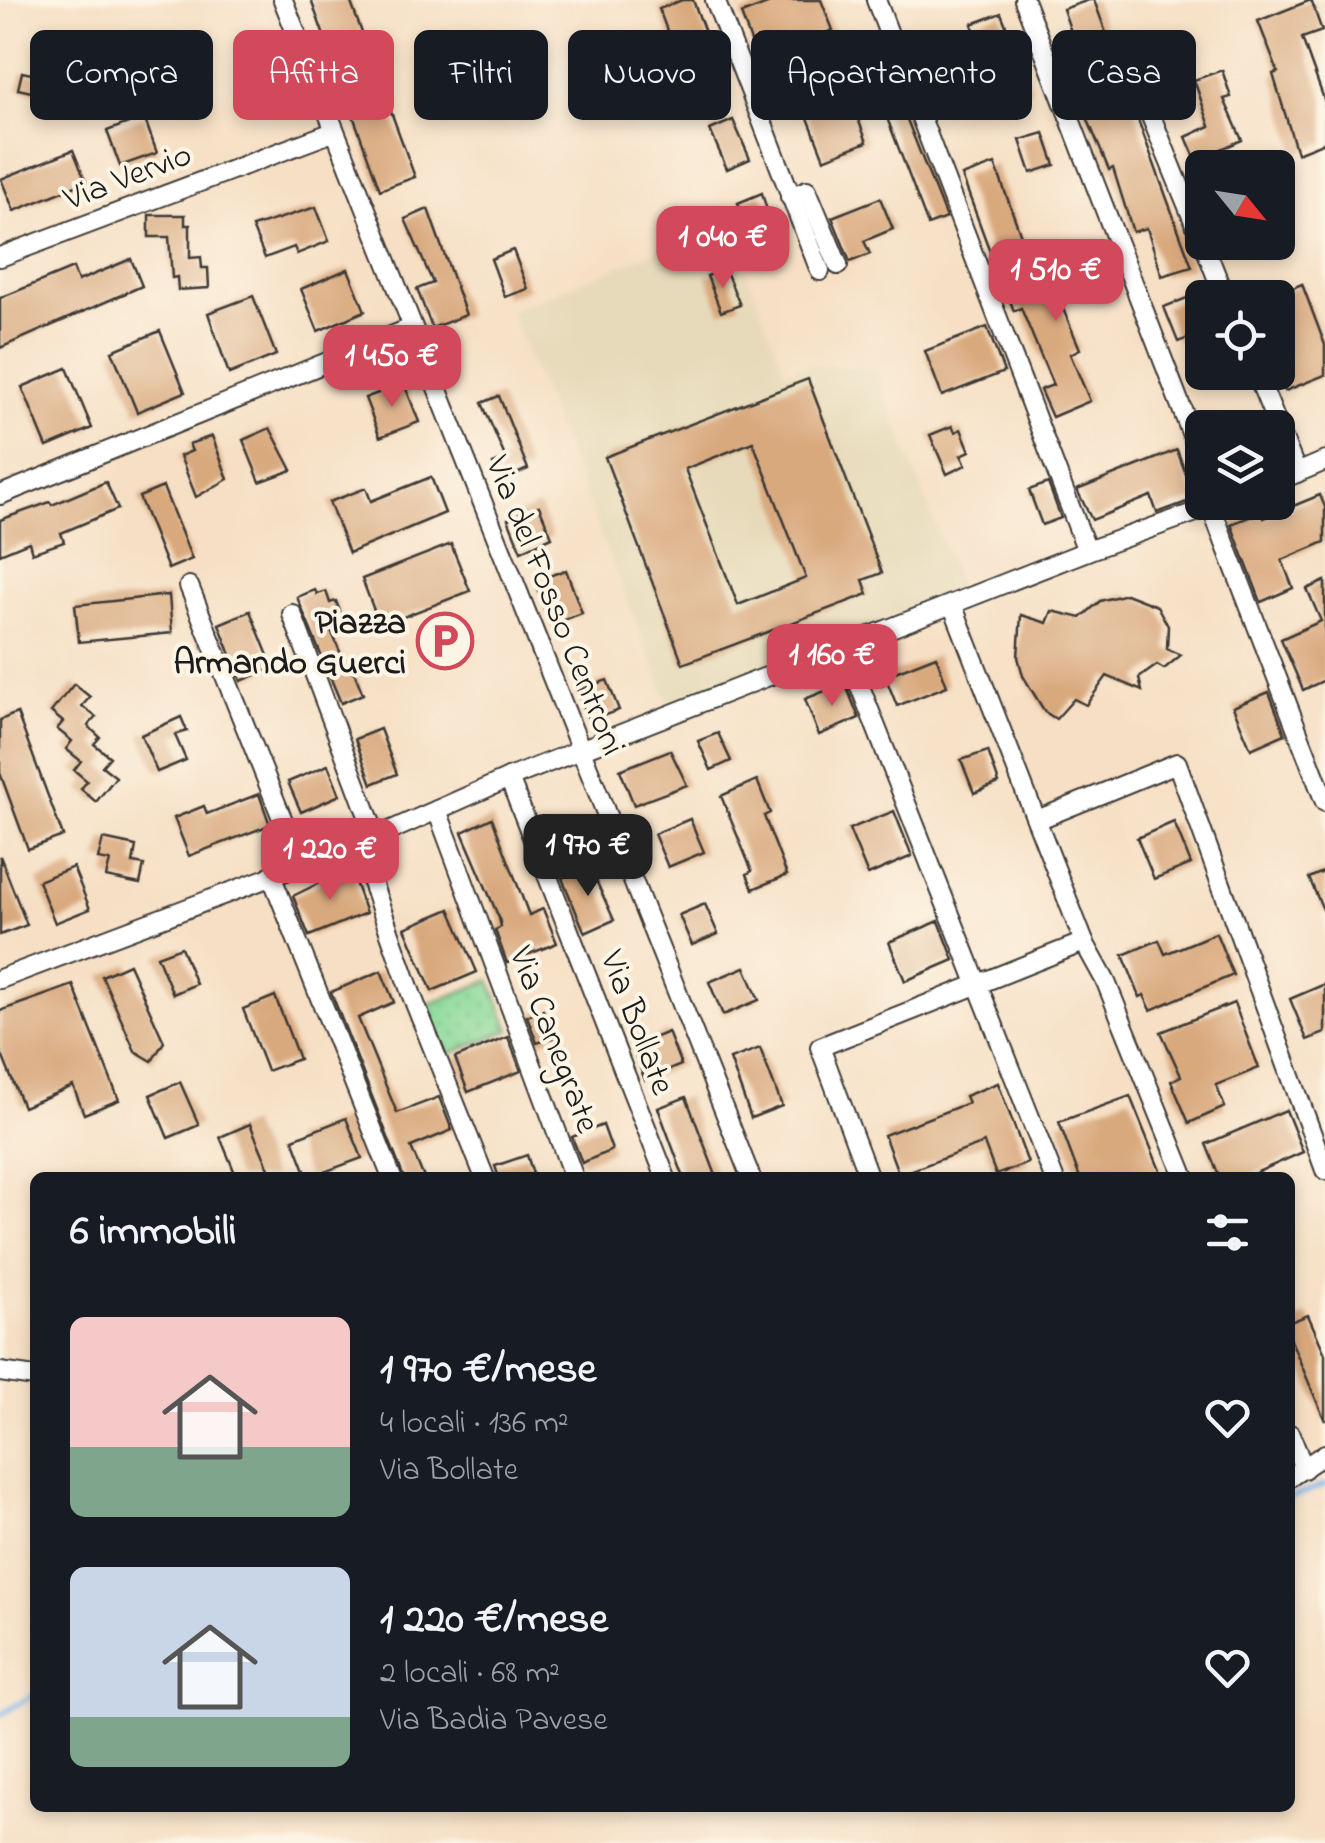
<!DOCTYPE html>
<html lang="it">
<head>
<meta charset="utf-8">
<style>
	body { margin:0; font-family:"Indie Flower",sans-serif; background:#242831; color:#f1f3f6; height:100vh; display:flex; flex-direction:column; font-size:38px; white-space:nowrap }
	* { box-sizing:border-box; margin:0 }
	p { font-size:32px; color:#9ea1a6 }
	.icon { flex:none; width:55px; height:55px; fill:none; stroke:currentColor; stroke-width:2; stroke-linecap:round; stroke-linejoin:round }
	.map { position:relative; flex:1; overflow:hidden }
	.panel { position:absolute; left:30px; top:1172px; width:1265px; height:640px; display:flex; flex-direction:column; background:#171b24; border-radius:15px; box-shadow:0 5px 15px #0003 }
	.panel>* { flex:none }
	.hud { position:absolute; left:30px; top:30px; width:1265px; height:90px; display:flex; gap:20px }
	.needle { width:65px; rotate:120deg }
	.controls { position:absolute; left:1185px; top:150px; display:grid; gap:20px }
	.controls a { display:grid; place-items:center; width:110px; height:110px; border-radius:15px; background:#171b24; box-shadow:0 5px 15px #0003; font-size:50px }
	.price { position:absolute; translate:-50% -85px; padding:0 22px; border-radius:20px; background:#d1495b; color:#fff; font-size:32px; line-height:65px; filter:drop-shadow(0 2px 5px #0008) }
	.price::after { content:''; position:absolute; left:50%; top:60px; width:30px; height:22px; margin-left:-15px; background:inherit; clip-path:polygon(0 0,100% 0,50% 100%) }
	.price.current { background:#222; color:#fff }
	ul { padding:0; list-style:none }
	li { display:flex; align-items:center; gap:30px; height:250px; padding:0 40px }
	li span { display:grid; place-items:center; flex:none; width:280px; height:200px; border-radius:15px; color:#555 }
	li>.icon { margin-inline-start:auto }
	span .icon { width:120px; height:120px; fill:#fffc; stroke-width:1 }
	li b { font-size:42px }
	h2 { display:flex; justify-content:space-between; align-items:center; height:120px; padding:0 40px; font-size:42px }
	.pill { padding:0 35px; border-radius:15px; background:#171b24; box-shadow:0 5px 15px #0003; font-size:35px; line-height:90px }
	.pill.current { background:#d1495b; color:#fff }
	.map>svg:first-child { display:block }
	.built { fill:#e7daba }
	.park { fill:url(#park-dots); stroke:#527a5a; stroke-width:2.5 }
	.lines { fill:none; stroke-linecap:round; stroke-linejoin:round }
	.stream { stroke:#78b4ea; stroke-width:5 }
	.building { fill:#d9a97e; fill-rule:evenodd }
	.minor-casing { stroke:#3d3935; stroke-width:22 }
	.minor { stroke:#fff; stroke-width:18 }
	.labels { text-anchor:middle; stroke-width:8; stroke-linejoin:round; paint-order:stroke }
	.street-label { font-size:35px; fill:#1c1c1c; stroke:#fcf5e5 }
	.poi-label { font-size:35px; font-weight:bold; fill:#1c1c1c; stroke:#fcf5e5; text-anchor:end }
</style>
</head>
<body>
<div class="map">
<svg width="1325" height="1843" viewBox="0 0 1325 1843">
	<defs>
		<pattern id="park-dots" width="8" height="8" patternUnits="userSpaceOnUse" patternTransform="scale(2.5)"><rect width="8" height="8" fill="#88d999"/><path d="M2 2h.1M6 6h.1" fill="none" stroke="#75ba83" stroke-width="1.8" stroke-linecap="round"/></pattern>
	</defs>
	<rect width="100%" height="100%" fill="#fcf5e5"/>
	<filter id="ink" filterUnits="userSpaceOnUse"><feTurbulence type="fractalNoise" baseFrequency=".01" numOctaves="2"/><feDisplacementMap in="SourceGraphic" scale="20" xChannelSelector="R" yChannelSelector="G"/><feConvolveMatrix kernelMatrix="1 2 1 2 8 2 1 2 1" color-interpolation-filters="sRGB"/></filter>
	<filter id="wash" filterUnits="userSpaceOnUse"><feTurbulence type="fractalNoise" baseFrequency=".0048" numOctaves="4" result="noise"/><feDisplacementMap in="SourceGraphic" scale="40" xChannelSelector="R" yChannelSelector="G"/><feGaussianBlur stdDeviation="2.25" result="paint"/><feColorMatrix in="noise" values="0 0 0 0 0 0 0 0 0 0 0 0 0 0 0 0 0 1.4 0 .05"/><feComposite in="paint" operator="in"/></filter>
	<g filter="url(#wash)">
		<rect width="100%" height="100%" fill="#f6dfc4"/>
		<polygon class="built" points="727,222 785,371 806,365 875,369 961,590 669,704 510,311"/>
		<polygon class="park" points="490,980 510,1030 444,1056 425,1006"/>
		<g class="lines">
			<g class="stream">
				<polyline points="1290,1498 1325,1485"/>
				<polyline points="0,1715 35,1694"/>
			</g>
		</g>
		<g id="blocks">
			<g class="building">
				<polygon points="311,0 350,0 415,177 380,190"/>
				<polygon points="682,0 693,0 709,43 676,55 659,9"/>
				<polygon points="778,0 821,0 833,30 784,51 790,65 763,75 741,14"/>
				<polygon points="1089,0 1094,0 1192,267 1162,276 1147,228 1133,232 1113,168 1109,170 1080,101 1089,97 1082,82 1088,80 1063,9"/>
				<polygon points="1311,0 1322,31 1302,38 1325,102 1325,142 1297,153 1273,74 1278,72 1258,21"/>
				<polygon points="1001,13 1031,89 1014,96 1001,63 987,68 972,24"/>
				<polygon points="941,30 955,66 934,74 920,39"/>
				<polygon points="885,64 946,218 928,225 869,71"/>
				<polygon points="839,70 867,142 824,159 796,87"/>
				<polygon points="1222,70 1231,97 1224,99 1242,140 1196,160 1186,137 1210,126 1194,80"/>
				<polygon points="22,72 45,77 40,94 18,89"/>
				<polygon points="144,117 157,153 120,166 107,131"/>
				<polygon points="733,120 750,159 727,169 710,130"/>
				<polygon points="1044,133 1055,165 1031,173 1020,140"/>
				<polygon points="73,150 86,182 14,211 1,179"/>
				<polygon points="995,164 1024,244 992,257 962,176"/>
				<polygon points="762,193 775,239 756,247 738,203"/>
				<polygon points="880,198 893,229 864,241 870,254 850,262 832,217"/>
				<polygon points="316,207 329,241 297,254 294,247 265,258 252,227"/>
				<polygon points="428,209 466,315 432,328 417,289 433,283 405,219"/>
				<polygon points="149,215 185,215 185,225 190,225 190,258 201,257 202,268 208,268 209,288 178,290 177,277 172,278 169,237 149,237"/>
				<polygon points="513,250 528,289 505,297 491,259"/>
				<polygon points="1100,250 1108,270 1091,276 1094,284 1058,297 1080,349 1070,354 1090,401 1052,417 1040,390 1053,385 1021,308 1014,311 1003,283"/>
				<polygon points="131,259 142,286 0,348 0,298 73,268 78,281"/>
				<polygon points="348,269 365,311 318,331 301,289"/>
				<polygon points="725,269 740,305 721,312 707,276"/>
				<polygon points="1302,284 1325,345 1325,375 1285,391 1278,371 1278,294"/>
				<polygon points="1202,292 1202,333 1178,342 1164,307"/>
				<polygon points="253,296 276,355 229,374 208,313"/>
				<polygon points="987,327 1004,372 942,396 925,351"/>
				<polygon points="160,331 185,392 137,412 112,351"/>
				<polygon points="67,368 92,428 47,447 22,387"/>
				<path d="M808 379 882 573 863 580 868 594 683 664 605 457ZM753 442 806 578 738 605 685 469Z"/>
				<polygon points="404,383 419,422 380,437 365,398"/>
				<polygon points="499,396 528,469 500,481 493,464 506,459 482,403"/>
				<polygon points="952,426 955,432 961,429 970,451 961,455 966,465 947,474 930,435"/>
				<polygon points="270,428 292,470 260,482 243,440"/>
				<polygon points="212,436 228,479 196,497 180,456 192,451 189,444"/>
				<polygon points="1177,450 1195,499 1157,513 1151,496 1092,520 1077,490"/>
				<polygon points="431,477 445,513 349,553 329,502 366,488 371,501"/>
				<polygon points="106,482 118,509 61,533 64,542 32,553 29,542 0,554 0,520 50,502 52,505"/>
				<polygon points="1048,483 1061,518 1042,525 1029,490"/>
				<polygon points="163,487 192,559 168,569 139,497"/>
				<polygon points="1320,495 1325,507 1325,542 1282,560 1293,588 1261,602 1231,524 1262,512 1264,518"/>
				<polygon points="539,506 552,537 521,551 508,519"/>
				<polygon points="451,544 470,591 380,626 362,579"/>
				<polygon points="566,570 582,613 551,625 538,590 549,586 546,577"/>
				<polygon points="1325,581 1325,680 1303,690 1281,639 1321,621 1307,589"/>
				<polygon points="315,590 317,594 326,591 330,603 336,601 345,625 331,630 347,669 352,667 363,694 341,703 297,597"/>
				<polygon points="1126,594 1157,606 1168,626 1167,649 1181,655 1164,669 1157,665 1139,678 1142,691 1107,676 1086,705 1074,699 1056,719 1045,712 1023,676 1018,657 1021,615 1047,623 1052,611 1081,618 1100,601"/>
				<polygon points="169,595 172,633 79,642 75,605"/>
				<polygon points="250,611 273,668 241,681 219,624"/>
				<polygon points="936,656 947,686 897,706 885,676"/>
				<polygon points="607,680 619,710 589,721 578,691"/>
				<polygon points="845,683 859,718 819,735 805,699"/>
				<polygon points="74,684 90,697 82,706 96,717 88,726 100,737 94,744 110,757 102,766 116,777 96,802 81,789 87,781 74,770 81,761 66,749 72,741 57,729 63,722 51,712"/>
				<polygon points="1269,692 1285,734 1251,749 1233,707"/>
				<polygon points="17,713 63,836 28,849 0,773 0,720"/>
				<polygon points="181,717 187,731 175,735 186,760 157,772 141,735"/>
				<polygon points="380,729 397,774 372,784 355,739"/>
				<polygon points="718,733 731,761 711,770 698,741"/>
				<polygon points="670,750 687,785 634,805 620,770"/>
				<polygon points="988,751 999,783 974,793 961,760"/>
				<polygon points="328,765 340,795 301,812 288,782"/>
				<polygon points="757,780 770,813 764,816 787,875 753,889 747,874 752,871 721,796"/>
				<polygon points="259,794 270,825 189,856 174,818 204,806 207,814"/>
				<polygon points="894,811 912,856 868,875 849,829"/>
				<polygon points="492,818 529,915 543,909 557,943 507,963 495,930 501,927 499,918 462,832"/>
				<polygon points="690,819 704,852 668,867 654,834"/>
				<polygon points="1174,822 1191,864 1154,879 1137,838"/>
				<polygon points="103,839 136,846 133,863 144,865 140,884 106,877 110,861 98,859"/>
				<polygon points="0,856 27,925 0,935"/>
				<polygon points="589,865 614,920 585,933 562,878"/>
				<polygon points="73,867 90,909 55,923 38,881"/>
				<polygon points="350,868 366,913 309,936 293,896"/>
				<polygon points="1325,871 1325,914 1309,878"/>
				<polygon points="705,904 718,934 692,945 679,915"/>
				<polygon points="450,909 477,972 432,991 405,928"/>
				<polygon points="939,921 954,960 905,981 889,942"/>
				<polygon points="1216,933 1233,975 1151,1010 1144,995 1140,997 1123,955 1159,940 1165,954"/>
				<polygon points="181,947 196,984 173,994 157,956"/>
				<polygon points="129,964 164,1042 152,1061 135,1051 102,976"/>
				<polygon points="745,967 759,1000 723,1015 709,982"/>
				<polygon points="381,971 394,1002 358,1018 397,1113 439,1097 452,1130 411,1147 424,1178 404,1178 331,992"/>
				<polygon points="1325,984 1325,1033 1307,1040 1290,999"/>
				<polygon points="73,985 119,1100 84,1114 73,1086 23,1107 0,1050 0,1011"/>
				<polygon points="275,996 299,1059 267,1071 243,1009"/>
				<polygon points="1234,1003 1259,1068 1216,1085 1225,1107 1189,1123 1171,1081 1181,1076 1161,1032"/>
				<polygon points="543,1010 553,1038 537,1043 527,1016"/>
				<polygon points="668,1032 681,1065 645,1080 632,1047"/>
				<polygon points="508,1037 521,1071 468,1092 455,1058"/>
				<polygon points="760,1048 782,1106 751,1118 730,1059"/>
				<polygon points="180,1082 199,1125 168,1138 150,1095"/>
				<polygon points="998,1083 1028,1163 996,1175 984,1143 899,1175 884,1135 968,1103 965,1096"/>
				<polygon points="1130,1096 1163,1178 1080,1178 1059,1122"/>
				<polygon points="686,1097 717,1178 684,1178 658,1108"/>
				<polygon points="1286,1110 1303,1152 1244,1178 1220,1178 1206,1144"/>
				<polygon points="346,1118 362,1158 308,1178 293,1139"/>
				<polygon points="250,1124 273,1178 237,1178 220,1137"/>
				<polygon points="603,1125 612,1150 582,1163 572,1137"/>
				<polygon points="527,1155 533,1174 499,1178 495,1166"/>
				<polygon points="1308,1315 1325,1354 1325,1421 1290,1338 1290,1322"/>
			</g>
		</g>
	</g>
	<g filter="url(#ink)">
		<use href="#blocks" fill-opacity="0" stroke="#3d3935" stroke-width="2.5"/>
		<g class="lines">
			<g class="minor-casing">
				<g id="minor">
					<polyline points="283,0 751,1178"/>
					<polyline points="715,0 820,271"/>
					<polyline points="876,0 1087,551"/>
					<polyline points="1024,0 1202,461"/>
					<polyline points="1126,55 1202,241"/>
					<polyline points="790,197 807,190 838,265"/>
					<polyline points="1203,242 1225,298"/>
					<polyline points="0,257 333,132"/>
					<polyline points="1256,372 1297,473"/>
					<polyline points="1278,481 1325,461"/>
					<polyline points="0,495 411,328"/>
					<polyline points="1211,507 1325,802"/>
					<polyline points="189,586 300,863"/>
					<polyline points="952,604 1084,942"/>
					<polyline points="292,614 376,837"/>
					<polyline points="844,646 1054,1178"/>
					<polyline points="509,778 666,1178"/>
					<polyline points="437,810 574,1178"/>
					<polyline points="1037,820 1177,763 1325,1170"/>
					<polyline points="358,843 412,996 485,1178"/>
					<polyline points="271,875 392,1178"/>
					<polyline points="0,979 376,837 509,778 1087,551 1224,502"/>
					<polyline points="869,1178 820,1047 1084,942 1106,982 1185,1178"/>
					<polyline points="0,1372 35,1377"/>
					<polyline points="1290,1434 1304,1469"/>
					<polyline points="1290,1477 1325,1454"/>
				</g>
			</g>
			<use href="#minor" class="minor"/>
		</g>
	</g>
	<defs>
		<g id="parking-ring" transform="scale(2.875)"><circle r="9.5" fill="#fcf5e5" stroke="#d1495b" stroke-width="1.5"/><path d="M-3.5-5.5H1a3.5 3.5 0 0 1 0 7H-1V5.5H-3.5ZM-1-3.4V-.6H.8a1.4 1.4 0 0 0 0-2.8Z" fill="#d1495b"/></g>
	</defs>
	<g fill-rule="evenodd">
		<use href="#parking-ring" x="445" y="641"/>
	</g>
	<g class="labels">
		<g class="street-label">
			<text transform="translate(127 175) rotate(-21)" y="12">Via Vervio</text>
			<text transform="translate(557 605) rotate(68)" y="12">Via del Fosso Centroni</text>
			<text transform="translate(639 1022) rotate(69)" y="12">Via Bollate</text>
			<text transform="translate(556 1039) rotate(69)" y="12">Via Canegrate</text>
		</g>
		<g class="poi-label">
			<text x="406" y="633">Piazza<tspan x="406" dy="40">Armando Guerci</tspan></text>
		</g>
	</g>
</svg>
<div class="controls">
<a><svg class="needle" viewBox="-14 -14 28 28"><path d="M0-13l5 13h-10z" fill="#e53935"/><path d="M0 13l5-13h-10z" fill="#9ea1a6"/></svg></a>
<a><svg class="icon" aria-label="locate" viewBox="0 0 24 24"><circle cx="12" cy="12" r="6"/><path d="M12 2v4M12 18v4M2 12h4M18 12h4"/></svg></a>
<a><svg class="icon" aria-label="layers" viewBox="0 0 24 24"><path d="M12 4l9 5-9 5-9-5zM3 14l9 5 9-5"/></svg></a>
</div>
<b class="price" style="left:723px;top:291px">1 040 €</b>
<b class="price" style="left:1056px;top:324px">1 510 €</b>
<b class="price" style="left:392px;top:410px">1 450 €</b>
<b class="price" style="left:832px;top:709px">1 160 €</b>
<b class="price current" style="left:588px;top:899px">1 970 €</b>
<b class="price" style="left:330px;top:903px">1 220 €</b>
<div class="hud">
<a class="pill">Compra</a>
<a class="pill current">Affitta</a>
<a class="pill">Filtri</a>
<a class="pill">Nuovo</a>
<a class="pill">Appartamento</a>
<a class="pill">Casa</a>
</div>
<section class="panel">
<h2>6 immobili<svg class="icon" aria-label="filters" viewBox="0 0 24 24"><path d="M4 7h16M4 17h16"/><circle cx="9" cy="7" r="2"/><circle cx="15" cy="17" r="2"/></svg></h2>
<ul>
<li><span style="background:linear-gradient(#f6c9c9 65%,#7fa58c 0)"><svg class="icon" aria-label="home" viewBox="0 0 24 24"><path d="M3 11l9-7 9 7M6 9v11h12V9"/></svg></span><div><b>1 970 €/mese</b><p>4 locali · 136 m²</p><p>Via Bollate</p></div><svg class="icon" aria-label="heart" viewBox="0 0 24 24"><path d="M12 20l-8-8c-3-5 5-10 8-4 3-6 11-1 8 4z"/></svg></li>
<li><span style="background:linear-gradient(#c9d6e8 75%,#7fa58c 0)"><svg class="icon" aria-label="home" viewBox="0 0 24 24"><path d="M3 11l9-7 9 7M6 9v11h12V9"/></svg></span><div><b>1 220 €/mese</b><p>2 locali · 68 m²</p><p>Via Badia Pavese</p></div><svg class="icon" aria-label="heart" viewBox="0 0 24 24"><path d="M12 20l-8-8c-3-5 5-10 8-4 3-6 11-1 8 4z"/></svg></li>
</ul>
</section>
</div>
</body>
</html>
